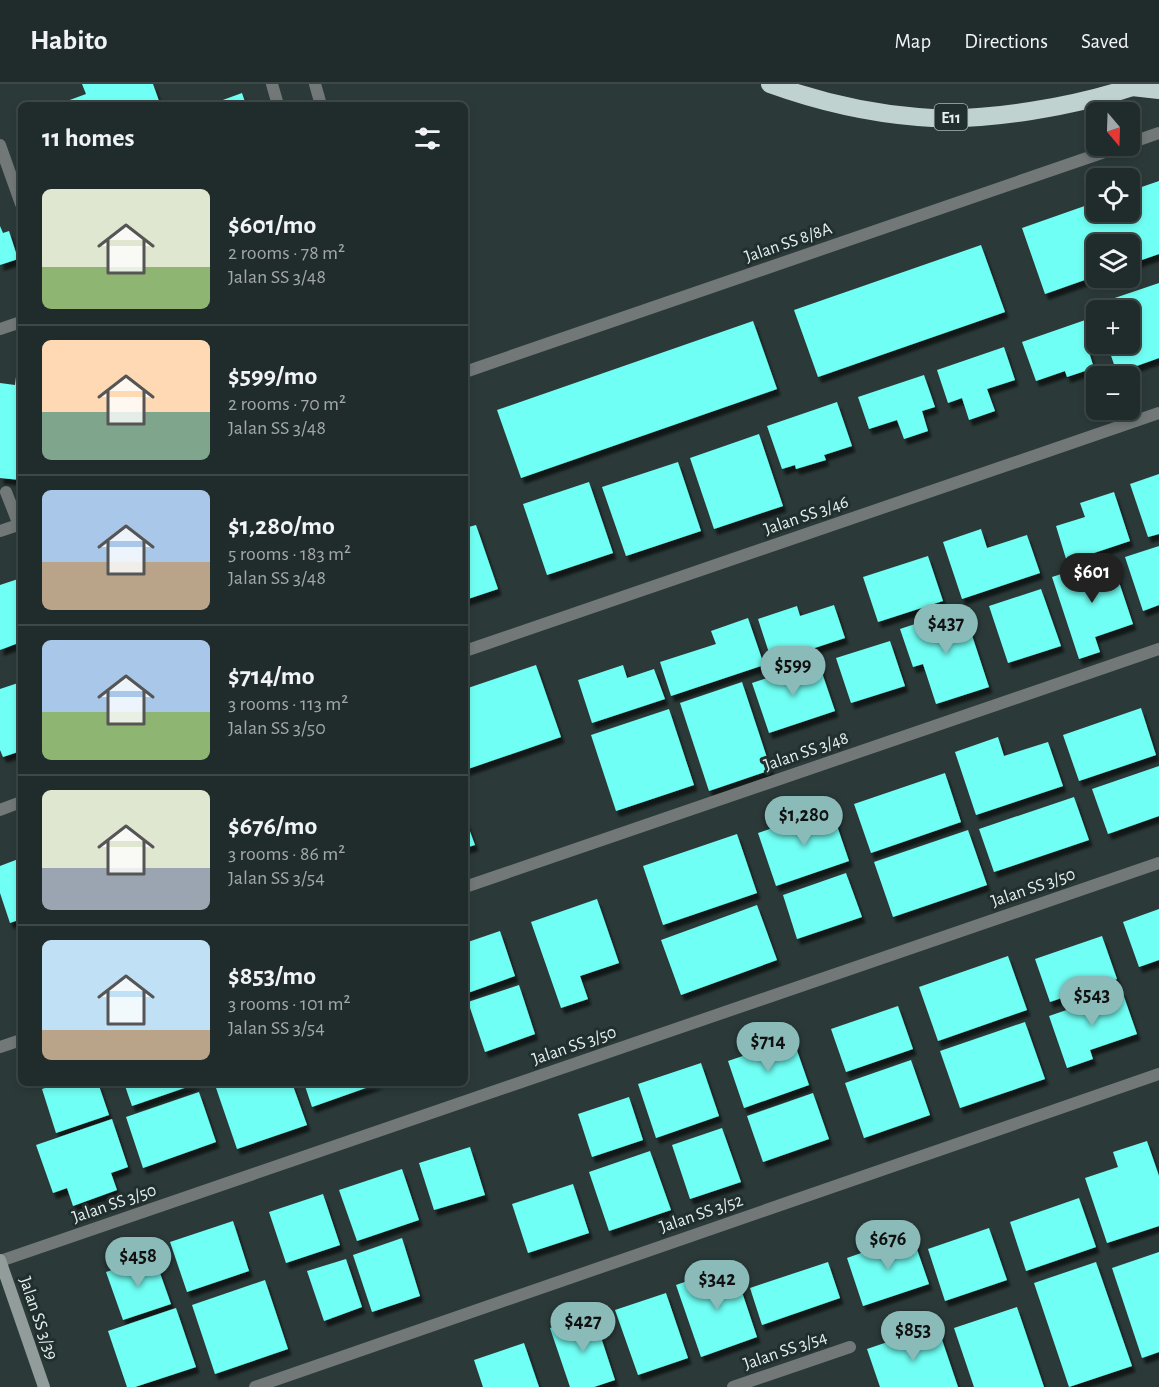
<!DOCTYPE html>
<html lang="en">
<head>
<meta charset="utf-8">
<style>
	body { margin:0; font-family:"Alegreya Sans",sans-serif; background:#283433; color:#f1f3f6; height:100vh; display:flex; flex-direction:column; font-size:22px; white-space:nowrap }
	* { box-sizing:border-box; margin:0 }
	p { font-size:20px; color:#a2a7a9 }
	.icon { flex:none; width:33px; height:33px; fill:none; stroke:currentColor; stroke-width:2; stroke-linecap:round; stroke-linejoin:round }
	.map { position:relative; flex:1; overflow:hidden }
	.details { position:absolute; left:18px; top:18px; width:450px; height:984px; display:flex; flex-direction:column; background:#202c2b; border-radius:9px; box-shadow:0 3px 9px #0003,0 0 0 2px #3d4847 }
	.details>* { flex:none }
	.needle { width:39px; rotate:161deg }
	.fabs { position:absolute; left:1086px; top:18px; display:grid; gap:12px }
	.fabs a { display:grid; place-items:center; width:54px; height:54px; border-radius:9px; background:#202c2b; box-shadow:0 3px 9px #0003,0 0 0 2px #3d4847; font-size:30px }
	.price { position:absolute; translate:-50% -51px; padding:0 14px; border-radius:21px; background:#8bbbb9; color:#111; font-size:20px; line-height:39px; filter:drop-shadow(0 2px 3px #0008) }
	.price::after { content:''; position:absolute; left:50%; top:36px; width:18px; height:14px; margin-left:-9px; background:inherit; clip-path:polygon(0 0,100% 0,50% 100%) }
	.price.current { background:#222; color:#fff }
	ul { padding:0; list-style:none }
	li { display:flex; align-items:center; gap:18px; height:150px; padding:0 24px }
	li+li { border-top:2px solid #3d4847 }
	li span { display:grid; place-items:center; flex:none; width:168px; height:120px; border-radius:9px; color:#555 }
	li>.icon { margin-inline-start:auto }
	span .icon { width:72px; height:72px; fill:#fffc; stroke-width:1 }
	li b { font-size:26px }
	h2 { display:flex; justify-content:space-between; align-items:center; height:72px; padding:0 24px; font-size:26px }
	header { display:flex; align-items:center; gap:36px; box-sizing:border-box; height:84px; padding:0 30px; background:#202c2b; border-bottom:2px solid #3d4847 }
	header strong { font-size:28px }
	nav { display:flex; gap:33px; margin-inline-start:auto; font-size:21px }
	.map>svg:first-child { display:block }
	.building { fill:#70fff4; filter:url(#shadow) }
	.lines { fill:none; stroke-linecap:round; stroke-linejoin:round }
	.lane { stroke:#717877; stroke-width:12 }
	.street { stroke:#717877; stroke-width:12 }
	.secondary { stroke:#919c9b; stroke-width:12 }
	.highway { stroke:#bfd2d0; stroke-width:18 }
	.labels { text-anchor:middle; stroke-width:6; stroke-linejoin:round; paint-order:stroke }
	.shield { fill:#21302f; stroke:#aab6b4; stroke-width:1.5 }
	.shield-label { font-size:16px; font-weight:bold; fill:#e5efed }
	.street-label { font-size:18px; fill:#e5efed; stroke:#21302f }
</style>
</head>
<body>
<header>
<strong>Habito</strong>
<nav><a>Map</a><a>Directions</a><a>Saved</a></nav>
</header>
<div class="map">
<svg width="1159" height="1303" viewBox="0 0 1159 1303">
	<defs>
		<filter id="shadow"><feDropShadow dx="3.5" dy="6" stdDeviation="1.5" flood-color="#0009"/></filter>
	</defs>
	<rect width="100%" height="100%" fill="#2b3a39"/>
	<g class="building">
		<polygon points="82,0 153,0 159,17 148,21 56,21 86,10"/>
		<polygon points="242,9 246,21 209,21"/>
		<polygon points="1159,97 1159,170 1130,180 1130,160 1096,160 1096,192 1045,210 1022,144 1096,118 1096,128 1130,128 1130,107"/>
		<polygon points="0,142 3,149 9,147 18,175 0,181"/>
		<polygon points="981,161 1005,228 818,293 794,226"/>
		<polygon points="1159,199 1159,274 1117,289 1107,260 1130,260 1130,226 1096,226 1094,221"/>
		<polygon points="1091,234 1096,260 1102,260 1088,265 1094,284 1067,293 1065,287 1036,297 1022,258"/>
		<polygon points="753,237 777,305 521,394 497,326"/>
		<polygon points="1004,263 1015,296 987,305 995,327 969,336 962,314 948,319 937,286"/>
		<polygon points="18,276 21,277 21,396 0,394 0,299 15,301"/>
		<polygon points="924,291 935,323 922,327 928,347 904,355 897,336 869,345 858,313"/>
		<polygon points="837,318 852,362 824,371 826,376 796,385 795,381 782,385 767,342"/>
		<polygon points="759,350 783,422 714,445 690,374"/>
		<polygon points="678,378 701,447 626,472 602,403"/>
		<polygon points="1159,390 1159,450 1148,453 1130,400"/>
		<polygon points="589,398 613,469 547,491 523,420"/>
		<polygon points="1114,408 1130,457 1067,478 1056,442 1085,433 1080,419"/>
		<polygon points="476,441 498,505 465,516 465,444"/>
		<polygon points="981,445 987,464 1027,451 1040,489 962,515 943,458"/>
		<polygon points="1159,462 1159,521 1143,527 1125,473"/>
		<polygon points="928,472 943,517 878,538 863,493"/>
		<polygon points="1111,474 1133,540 1095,553 1100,568 1079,575 1052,493"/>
		<polygon points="21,494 21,558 0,566 0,501"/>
		<polygon points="1041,505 1061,562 1008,579 989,522"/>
		<polygon points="834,521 845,554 772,578 758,535 797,522 800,532"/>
		<polygon points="963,524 989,603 936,620 923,580 913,583 900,545"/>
		<polygon points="748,534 764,581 671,612 660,578 716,560 711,547"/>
		<polygon points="890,557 905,602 851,619 836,574"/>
		<polygon points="818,577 835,627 769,649 752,599"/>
		<polygon points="536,581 561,653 465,686 465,605"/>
		<polygon points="623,581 627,594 654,585 665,615 592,639 578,596"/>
		<polygon points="21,598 21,667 3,673 0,666 0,605"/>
		<polygon points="742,598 771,686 709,707 680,619"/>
		<polygon points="1141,624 1156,671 1079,697 1063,651"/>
		<polygon points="669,625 694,701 616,727 591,651"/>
		<polygon points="998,653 1004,672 1048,658 1063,702 976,731 955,668"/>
		<polygon points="1159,682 1159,732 1108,750 1092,705"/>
		<polygon points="945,689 961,738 871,769 854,720"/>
		<polygon points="1074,713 1089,756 994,788 979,745"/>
		<polygon points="831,724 849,777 776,802 758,749"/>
		<polygon points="465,734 475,761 465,764"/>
		<polygon points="968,746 987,801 893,833 874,778"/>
		<polygon points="737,750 757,809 663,841 643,782"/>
		<polygon points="21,774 21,835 10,839 0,809 0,782"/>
		<polygon points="846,789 862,833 797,855 783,811"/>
		<polygon points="597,815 619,879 580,892 588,915 561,924 531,838"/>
		<polygon points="757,821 777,876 681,911 661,856"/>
		<polygon points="1159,825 1159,876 1139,883 1123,838"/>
		<polygon points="500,847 515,892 465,910 465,859"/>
		<polygon points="1102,852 1117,895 1050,918 1035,875"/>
		<polygon points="1008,872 1027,926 938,957 919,903"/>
		<polygon points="519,901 535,950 485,968 468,918"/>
		<polygon points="1122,907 1137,950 1090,966 1093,975 1067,984 1049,932"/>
		<polygon points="898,922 913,965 846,988 831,945"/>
		<polygon points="1025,938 1045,995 960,1024 940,967"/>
		<polygon points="793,955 809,1001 744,1024 728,977"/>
		<polygon points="911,976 930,1031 864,1054 845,999"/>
		<polygon points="701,979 719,1032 656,1054 638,1000"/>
		<polygon points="60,999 98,999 109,1031 56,1049 42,1005"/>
		<polygon points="124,999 199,999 132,1022"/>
		<polygon points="220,999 292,999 307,1041 237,1065 215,1001"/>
		<polygon points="304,999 380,999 312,1023"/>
		<polygon points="199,1008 216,1058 143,1084 126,1033"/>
		<polygon points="813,1009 829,1055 763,1078 747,1032"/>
		<polygon points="629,1013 643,1056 592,1073 578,1030"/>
		<polygon points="112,1035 128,1083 111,1089 117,1106 73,1122 67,1104 53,1109 36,1061"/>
		<polygon points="722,1044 741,1098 690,1115 672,1061"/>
		<polygon points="1147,1057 1159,1092 1159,1142 1107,1159 1085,1094 1118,1083 1113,1068"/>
		<polygon points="470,1063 485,1111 434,1126 419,1079"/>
		<polygon points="650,1067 671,1126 609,1147 589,1088"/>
		<polygon points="402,1085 419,1136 357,1157 339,1106"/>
		<polygon points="573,1100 589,1149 528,1169 512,1120"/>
		<polygon points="323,1110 340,1161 286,1179 269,1128"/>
		<polygon points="1079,1114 1096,1163 1026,1187 1010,1138"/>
		<polygon points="233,1137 249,1187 187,1208 170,1158"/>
		<polygon points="989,1144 1007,1196 945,1217 928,1165"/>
		<polygon points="912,1151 929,1200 863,1222 847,1174"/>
		<polygon points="402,1154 420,1212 372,1228 353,1171"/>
		<polygon points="1159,1168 1159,1268 1142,1274 1112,1184"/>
		<polygon points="154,1172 171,1220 123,1236 106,1188"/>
		<polygon points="346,1175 362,1223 324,1237 307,1187"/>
		<polygon points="828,1178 840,1214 762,1241 750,1204"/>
		<polygon points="1096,1178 1132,1282 1069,1303 1034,1199"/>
		<polygon points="733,1181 757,1253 701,1273 676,1201"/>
		<polygon points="265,1196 288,1265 215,1290 192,1221"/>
		<polygon points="666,1209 688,1274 638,1291 615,1226"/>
		<polygon points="1017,1223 1044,1303 974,1303 954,1244"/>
		<polygon points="176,1224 196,1283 135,1303 127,1303 108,1247"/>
		<polygon points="593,1229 615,1296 594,1303 570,1303 550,1244"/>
		<polygon points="937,1241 958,1303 880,1303 867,1265"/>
		<polygon points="524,1259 539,1303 483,1303 474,1276"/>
	</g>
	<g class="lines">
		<g class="lane">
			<polyline points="272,0 278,21"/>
			<polyline points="0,61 21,120"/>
			<polyline points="0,245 21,238"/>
			<polyline points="6,408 19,441"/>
		</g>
		<g class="street">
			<polyline points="315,0 321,21"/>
			<polyline points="1130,59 1159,49"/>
			<polyline points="465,288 1122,62"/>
			<polyline points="0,447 21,440"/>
			<polyline points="465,567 1159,329"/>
			<polyline points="0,726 21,718"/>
			<polyline points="465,803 1159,565"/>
			<polyline points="0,963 21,956"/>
			<polyline points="0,1177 1159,779"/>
			<polyline points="255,1303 1159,990"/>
			<polyline points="733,1303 850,1263"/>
		</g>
		<polyline class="secondary" points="0,1176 44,1303"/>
		<g class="highway">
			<path d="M770 0C817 17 869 29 918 33 983 39 1079 22 1141 0"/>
			<polyline points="1132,3 1159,6"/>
		</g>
	</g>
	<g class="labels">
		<rect class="shield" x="934.5" y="20" width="33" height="26" rx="4.5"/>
		<g class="shield-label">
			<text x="951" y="39">E11</text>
		</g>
		<g class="street-label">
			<text transform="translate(788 158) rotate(-19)" y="6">Jalan SS 8/8A</text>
			<text transform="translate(806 431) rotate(-19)" y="6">Jalan SS 3/46</text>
			<text transform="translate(806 667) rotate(-19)" y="6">Jalan SS 3/48</text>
			<text transform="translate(1033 803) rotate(-19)" y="6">Jalan SS 3/50</text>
			<text transform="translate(574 961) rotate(-19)" y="6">Jalan SS 3/50</text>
			<text transform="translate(114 1119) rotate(-19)" y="6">Jalan SS 3/50</text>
			<text transform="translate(701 1129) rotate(-19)" y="6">Jalan SS 3/52</text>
			<text transform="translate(39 1234) rotate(71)" y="6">Jalan SS 3/39</text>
			<text transform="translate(785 1266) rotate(-19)" y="6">Jalan SS 3/54</text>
		</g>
	</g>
</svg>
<div class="fabs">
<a><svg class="needle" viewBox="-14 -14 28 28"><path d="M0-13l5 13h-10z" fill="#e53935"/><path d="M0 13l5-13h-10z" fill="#a2a7a9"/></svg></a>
<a><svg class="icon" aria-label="locate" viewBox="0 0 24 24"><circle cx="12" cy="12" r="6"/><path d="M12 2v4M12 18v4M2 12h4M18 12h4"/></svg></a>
<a><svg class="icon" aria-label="layers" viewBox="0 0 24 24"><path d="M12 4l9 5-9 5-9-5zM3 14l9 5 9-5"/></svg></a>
<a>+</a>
<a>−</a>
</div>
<b class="price current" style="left:1092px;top:520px">$601</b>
<b class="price" style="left:946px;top:571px">$437</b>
<b class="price" style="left:793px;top:613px">$599</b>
<b class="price" style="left:804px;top:763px">$1,280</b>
<b class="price" style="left:1092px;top:943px">$543</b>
<b class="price" style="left:768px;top:989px">$714</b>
<b class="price" style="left:888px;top:1187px">$676</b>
<b class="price" style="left:138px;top:1204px">$458</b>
<b class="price" style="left:717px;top:1227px">$342</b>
<b class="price" style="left:583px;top:1269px">$427</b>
<b class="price" style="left:913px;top:1278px">$853</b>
<section class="details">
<h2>11 homes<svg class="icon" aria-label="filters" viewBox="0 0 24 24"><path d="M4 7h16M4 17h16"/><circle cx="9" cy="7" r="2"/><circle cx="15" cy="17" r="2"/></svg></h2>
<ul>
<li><span style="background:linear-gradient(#dfe7d0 65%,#8fb573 0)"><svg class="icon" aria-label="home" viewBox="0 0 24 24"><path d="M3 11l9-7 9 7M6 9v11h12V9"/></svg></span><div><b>$601/mo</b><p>2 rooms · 78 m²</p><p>Jalan SS 3/48</p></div></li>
<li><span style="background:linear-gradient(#ffd9b3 60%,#7fa58c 0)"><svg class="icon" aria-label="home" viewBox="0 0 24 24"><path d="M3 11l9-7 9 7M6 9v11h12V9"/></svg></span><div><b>$599/mo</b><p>2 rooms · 70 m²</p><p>Jalan SS 3/48</p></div></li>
<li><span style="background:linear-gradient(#a9c7e8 60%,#b9a48a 0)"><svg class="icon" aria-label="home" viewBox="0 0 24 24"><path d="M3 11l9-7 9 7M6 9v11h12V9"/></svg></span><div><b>$1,280/mo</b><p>5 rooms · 183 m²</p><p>Jalan SS 3/48</p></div></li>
<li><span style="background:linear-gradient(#a9c7e8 60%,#8fb573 0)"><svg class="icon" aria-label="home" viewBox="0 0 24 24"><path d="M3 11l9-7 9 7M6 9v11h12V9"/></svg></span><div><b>$714/mo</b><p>3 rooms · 113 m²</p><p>Jalan SS 3/50</p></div></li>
<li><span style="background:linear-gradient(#dfe7d0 65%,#9aa5b1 0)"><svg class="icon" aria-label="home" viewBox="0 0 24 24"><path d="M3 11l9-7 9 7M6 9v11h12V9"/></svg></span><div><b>$676/mo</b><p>3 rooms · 86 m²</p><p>Jalan SS 3/54</p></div></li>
<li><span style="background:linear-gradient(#bfe0f5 75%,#b9a48a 0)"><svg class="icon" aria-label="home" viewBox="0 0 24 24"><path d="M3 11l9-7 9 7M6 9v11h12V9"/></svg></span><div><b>$853/mo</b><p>3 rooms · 101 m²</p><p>Jalan SS 3/54</p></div></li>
</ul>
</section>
</div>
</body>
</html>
